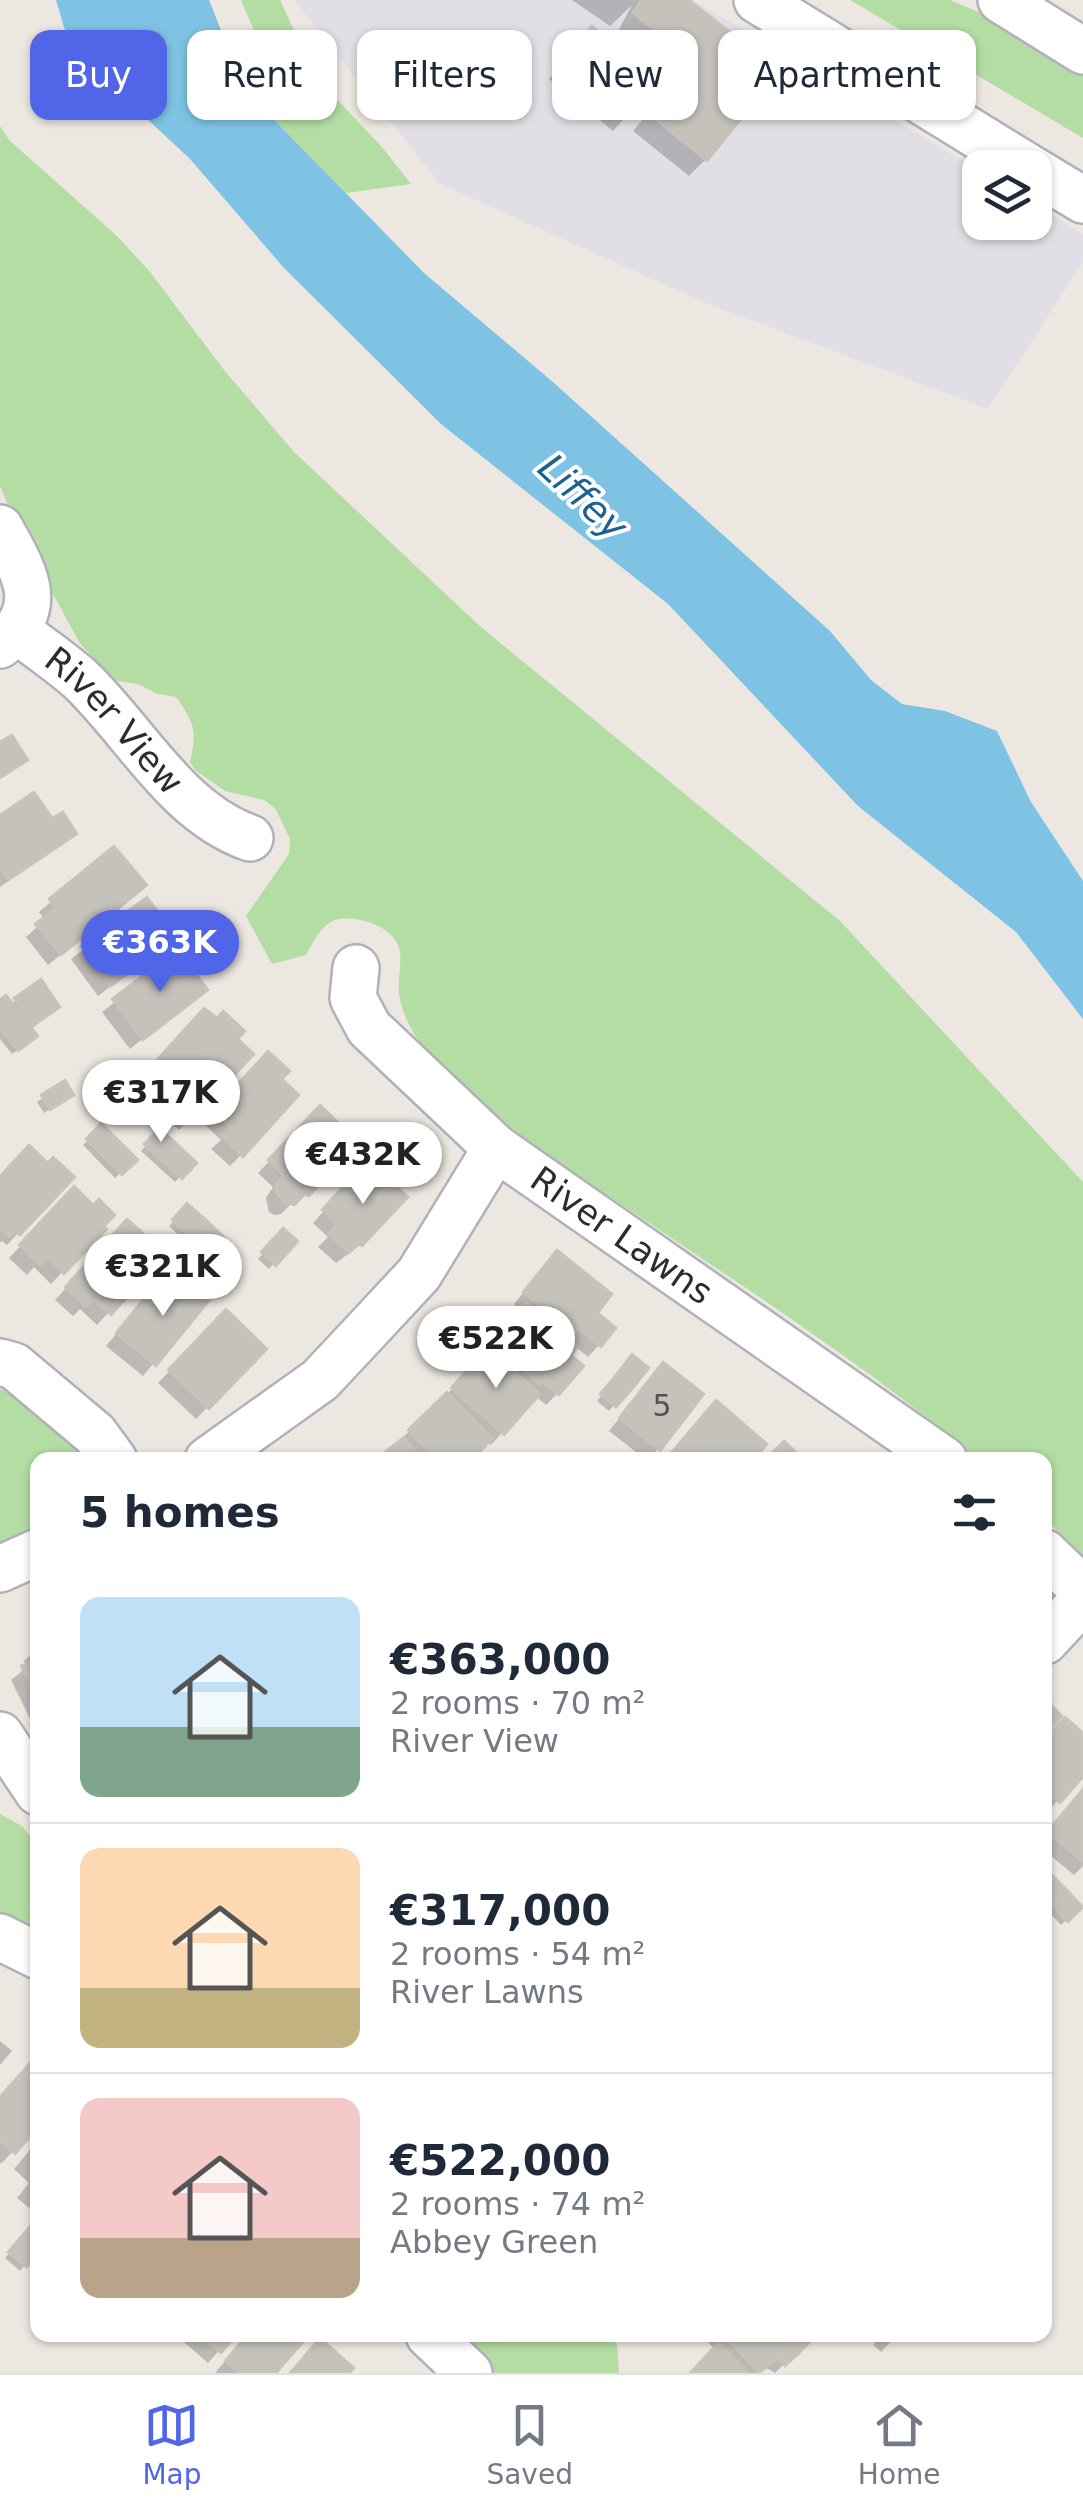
<!DOCTYPE html>
<html lang="en">
<head>
<meta charset="utf-8">
<style>
	body { margin:0; font-family:"DejaVu Sans",sans-serif; background:#f6f6f7; color:#1f2937; height:100vh; display:flex; flex-direction:column; font-size:38px; white-space:nowrap }
	* { box-sizing:border-box; margin:0 }
	p { font-size:32px; color:#747a83 }
	.icon { flex:none; width:55px; height:55px; fill:none; stroke:currentColor; stroke-width:2; stroke-linecap:round; stroke-linejoin:round }
	.map { position:relative; flex:1; overflow:hidden }
	.panel { position:absolute; left:30px; top:1452px; width:1022px; height:890px; display:flex; flex-direction:column; background:#fff; border-radius:20px; box-shadow:0 2px 8px #0004 }
	.panel>* { flex:none }
	.hud { position:absolute; left:30px; top:30px; width:1025px; height:90px; display:flex; gap:20px }
	.buttons { position:absolute; left:962px; top:150px; display:grid; gap:20px }
	.buttons a { display:grid; place-items:center; width:90px; height:90px; border-radius:20px; background:#fff; box-shadow:0 2px 8px #0004; font-size:50px }
	.price { position:absolute; translate:-50% -85px; padding:0 22px; border-radius:35px; background:#fff; color:#222; font-size:32px; line-height:65px; filter:drop-shadow(0 2px 5px #0008) }
	.price::after { content:''; position:absolute; left:50%; top:60px; width:30px; height:22px; margin-left:-15px; background:inherit; clip-path:polygon(0 0,100% 0,50% 100%) }
	.price.selected { background:#5165e8; color:#fff }
	ul { padding:0; list-style:none }
	li { display:flex; align-items:center; gap:30px; height:250px; padding:0 50px }
	li+li { border-top:2px solid #e0e1e3 }
	li span { display:grid; place-items:center; flex:none; width:280px; height:200px; border-radius:20px; color:#555 }
	li>.icon { margin-inline-start:auto }
	span .icon { width:120px; height:120px; fill:#fffc; stroke-width:1 }
	li b { font-size:42px }
	h2 { display:flex; justify-content:space-between; align-items:center; height:120px; padding:0 50px; font-size:42px }
	.chip { padding:0 35px; border-radius:20px; background:#fff; box-shadow:0 2px 8px #0004; font-size:35px; line-height:90px }
	.chip.selected { background:#5165e8; color:#fff }
	.tabs { display:flex; justify-content:space-around; align-items:center; height:140px; border-top:2px solid #e0e1e3; background:#fff; font-size:28px; color:#747a83 }
	.tabs a { display:grid; justify-items:center; gap:5px }
	.tabs .selected { color:#5165e8 }
	.map>svg:first-child { display:block }
	.industrial { fill:#e1dfe5 }
	.green { fill:#b3dda2 }
	.water { fill:#7ec3e3 }
	.shadow { fill:#0003 }
	.building { fill:#c5c1bb; stroke:#c7c3b9; stroke-width:2.5 }
	.lines { fill:none; stroke-linecap:round; stroke-linejoin:round }
	.minor-casing { stroke:#b0b1bb; stroke-width:50 }
	.minor { stroke:#fff; stroke-width:45 }
	.labels { text-anchor:middle; stroke-width:8; stroke-linejoin:round; paint-order:stroke }
	.number-label { font-size:30px; fill:#525150 }
	.street-label { font-size:35px; fill:#2c2c2c; stroke:#fff }
	.water-label { font-size:38px; font-style:italic; fill:#1b6291; stroke:#fff }
</style>
</head>
<body>
<div class="map">
<svg width="1083" height="2373" viewBox="0 0 1083 2373">
	<rect width="100%" height="100%" fill="#ece7e0"/>
	<polygon class="industrial" points="294,0 693,0 980,171 980,222 1035,222 1035,205 1083,234 1083,262 988,409 708,304 440,184"/>
	<g class="green">
		<polygon points="241,0 280,0 316,77 381,146 411,184 346,193 245,90 253,28"/>
		<polygon points="850,0 950,0 1026,32 1083,68 1083,138"/>
		<path d="M0 126 10 141 116 235 150 272 224 370 294 452 482 628 840 921 1083 1182V1558L1045 1518V1460H979C875 1372 759 1297 646 1221 579 1176 509 1132 449 1077 426 1056 404 1025 399 994 397 979 403 962 399 948 394 926 355 914 335 920 321 925 313 943 306 955L272 964 246 916 289 854 290 839 275 808 264 800 225 791 195 770 190 762C197 731 195 723 176 697L155 693 138 684 113 680 79 642 18 529 0 486Z"/>
		<polygon points="0,1389 14,1393 80,1454 82,1460 38,1460 37,1532 0,1548"/>
		<polygon points="0,1814 22,1826 37,1845 37,1929 0,1916"/>
		<polygon points="451,2335 607,2335 617,2344 619,2373 489,2373"/>
	</g>
	<polygon class="water" points="56,0 209,0 245,90 424,273 554,383 830,631 871,680 902,704 945,711 997,731 1031,802 1083,881 1083,1019 1016,932 858,806 668,604 441,424 284,268 190,159 70,47"/>
	<g class="shadow">
		<polygon points="572,0 685,0 717,79 745,48 706,159 689,176 633,131 653,107 643,98 613,131 549,79 592,30 655,84 666,69 618,31 632,5 610,26"/>
		<polygon points="0,818 52,822 74,833 62,845 0,887"/>
		<polygon points="114,849 132,897 48,965 26,937 45,920 39,912"/>
		<polygon points="146,901 174,937 98,996 71,959"/>
		<polygon points="177,953 205,990 130,1049 102,1012"/>
		<polygon points="16,1000 52,1011 29,1028 30,1041 12,1054 0,1039 0,1003 11,1005"/>
		<polygon points="193,1022 190,1119 179,1130 167,1119 169,1106 175,1099 147,1073"/>
		<polygon points="257,1066 241,1155 230,1166 211,1149 221,1140 204,1124"/>
		<polygon points="64,1084 66,1099 44,1113 37,1102"/>
		<polygon points="320,1108 333,1134 349,1149 295,1206 290,1205 281,1214 274,1215 269,1212 266,1198 273,1187 258,1173"/>
		<polygon points="101,1127 134,1160 115,1178 83,1145"/>
		<polygon points="159,1132 193,1163 175,1182 141,1151"/>
		<polygon points="48,1166 71,1177 7,1245 2,1241 0,1243 0,1179"/>
		<polygon points="356,1175 360,1245 336,1263 318,1247 328,1237 313,1223"/>
		<polygon points="74,1190 93,1208 103,1229 51,1284 34,1267 27,1275 9,1258"/>
		<polygon points="187,1206 222,1238 203,1258 169,1226"/>
		<polygon points="283,1231 294,1241 269,1269 258,1259"/>
		<polygon points="116,1233 162,1254 97,1325 80,1309 73,1316 55,1300"/>
		<polygon points="546,1265 595,1313 599,1345 588,1357 575,1346 567,1356 580,1367 557,1394 546,1405 535,1396 491,1445 487,1441 468,1460 379,1460 442,1400 520,1313 521,1310 514,1304"/>
		<polygon points="149,1294 208,1297 143,1376 106,1346"/>
		<polygon points="226,1313 263,1349 196,1419 158,1383"/>
		<polygon points="627,1363 645,1368 609,1411 597,1401"/>
		<polygon points="663,1365 658,1449 646,1460 609,1431"/>
		<polygon points="38,1648 38,1735 11,1680 27,1667 24,1661"/>
		<polygon points="1083,1737 1083,1773 1046,1813 1045,1742"/>
		<polygon points="1083,1790 1083,1866 1074,1875 1045,1851 1045,1835"/>
		<polygon points="1045,1879 1080,1907 1061,1925 1045,1908"/>
		<polygon points="0,2041 12,2051 0,2065"/>
		<polygon points="0,2099 38,2124 1,2164 0,2162"/>
		<polygon points="38,2140 38,2207 33,2211 17,2198 29,2183 14,2169"/>
		<polygon points="38,2220 38,2251 20,2271 5,2258"/>
		<polygon points="176,2335 233,2335 208,2363"/>
		<polygon points="248,2335 305,2335 273,2373 215,2373"/>
		<polygon points="713,2335 813,2335 775,2373 764,2367 758,2373 693,2373 715,2350 707,2341"/>
		<polygon points="882,2335 897,2335 881,2352 873,2345"/>
	</g>
	<g class="building">
		<polygon points="641,0 689,0 743,42 717,75 719,77 745,45 779,72 707,161 648,113 668,88 659,81 682,51 633,13"/>
		<polygon points="592,26 657,82 632,116 564,61"/>
		<polygon points="12,735 28,760 0,778 0,742"/>
		<polygon points="34,792 52,818 63,812 77,834 8,880 0,868 0,815"/>
		<polygon points="114,846 147,885 61,955 35,924 56,908 49,899"/>
		<polygon points="147,897 177,938 111,986 81,946"/>
		<polygon points="178,949 208,990 143,1040 112,999"/>
		<polygon points="41,979 60,1007 33,1026 14,998"/>
		<polygon points="6,995 38,1036 18,1051 0,1028 0,1000"/>
		<polygon points="204,1008 217,1018 223,1011 245,1031 238,1039 254,1054 192,1121 178,1107 180,1092 185,1086 157,1060"/>
		<polygon points="268,1051 290,1071 282,1079 299,1095 243,1157 221,1136 230,1127 213,1111"/>
		<polygon points="65,1080 74,1095 50,1110 41,1095"/>
		<polygon points="320,1105 343,1127 337,1134 353,1149 309,1196 303,1194 295,1203 286,1204 276,1193 276,1185 283,1175 268,1160"/>
		<polygon points="101,1123 120,1142 104,1157 86,1139"/>
		<polygon points="159,1128 178,1145 162,1161 144,1144"/>
		<polygon points="120,1142 138,1160 122,1175 104,1157"/>
		<polygon points="29,1145 48,1163 53,1157 75,1177 20,1235 15,1231 10,1237 0,1228 0,1176"/>
		<polygon points="178,1145 197,1163 182,1179 162,1161"/>
		<polygon points="367,1160 408,1197 362,1246 358,1244 349,1253 328,1234 337,1224 322,1210"/>
		<polygon points="74,1186 93,1205 99,1199 115,1215 104,1226 107,1229 64,1274 48,1258 40,1265 19,1245"/>
		<polygon points="187,1203 206,1220 191,1237 172,1220"/>
		<polygon points="127,1219 166,1254 111,1315 93,1299 86,1307 65,1287"/>
		<polygon points="206,1220 225,1238 210,1255 191,1237"/>
		<polygon points="283,1228 298,1241 276,1266 261,1252"/>
		<polygon points="557,1250 612,1294 598,1313 616,1328 601,1347 578,1329 575,1333 523,1292"/>
		<polygon points="160,1279 178,1294 190,1279 212,1297 156,1366 116,1333"/>
		<polygon points="526,1302 578,1346 571,1355 584,1366 559,1395 542,1381 540,1384 492,1342"/>
		<polygon points="226,1309 267,1349 209,1409 168,1370"/>
		<polygon points="488,1347 540,1394 504,1435 451,1388"/>
		<polygon points="632,1354 649,1368 633,1388 616,1375"/>
		<polygon points="663,1362 704,1394 660,1451 619,1418"/>
		<polygon points="616,1375 633,1388 616,1407 600,1394"/>
		<polygon points="447,1392 493,1439 471,1460 437,1460 408,1430"/>
		<polygon points="716,1400 767,1444 754,1460 665,1460"/>
		<polygon points="404,1437 422,1460 375,1460"/>
		<polygon points="784,1441 804,1460 765,1460"/>
		<polygon points="38,1659 38,1700 21,1666"/>
		<polygon points="1045,1699 1062,1716 1045,1734"/>
		<polygon points="1065,1717 1083,1733 1083,1777 1060,1803 1045,1790 1045,1739"/>
		<polygon points="1083,1789 1083,1862 1047,1832"/>
		<polygon points="1049,1872 1066,1889 1051,1904 1045,1898 1045,1876"/>
		<polygon points="1066,1889 1083,1907 1068,1922 1051,1904"/>
		<polygon points="31,2062 38,2068 38,2128 15,2154 0,2141 0,2097"/>
		<polygon points="38,2217 38,2255 27,2267 8,2252"/>
		<polygon points="200,2335 236,2335 221,2353"/>
		<polygon points="247,2335 309,2335 276,2373 239,2373 225,2361"/>
		<polygon points="723,2335 781,2335 798,2354 785,2366 777,2358 759,2373"/>
		<polygon points="781,2335 817,2335 798,2354"/>
		<polygon points="320,2338 354,2368 349,2373 290,2373"/>
		<polygon points="718,2343 748,2373 690,2373"/>
	</g>
	<g class="lines">
		<g class="minor-casing">
			<g id="minor">
				<polyline points="757,0 1030,168"/>
				<polyline points="1001,0 1083,51"/>
				<polyline points="1035,171 1083,200"/>
				<path d="M0 528C24 572 48 607 0 645"/>
				<path id="s1" d="M18 631C38 647 61 662 80 679 135 731 176 812 250 838"/>
				<path id="s2" d="M356 968 353 998 369 1028 496 1148 944 1460"/>
				<polyline points="0,1362 14,1366 95,1434 114,1460"/>
				<polyline points="208,1460 320,1380 365,1332 419,1274 496,1148"/>
				<polyline points="1045,1553 1083,1590"/>
				<polyline points="0,1569 38,1552"/>
				<polyline points="1045,1641 1083,1600"/>
				<polyline points="0,1735 38,1792"/>
				<polyline points="0,1937 38,1956"/>
				<polyline points="429,2335 469,2373"/>
			</g>
		</g>
		<use href="#minor" class="minor"/>
	</g>
	<g class="labels">
		<g class="number-label">
			<text x="662" y="1416">5</text>
		</g>
		<g class="street-label">
			<text dy="12" stroke="none"><textPath href="#s1" startOffset="132">River View</textPath></text>
			<text dy="12" stroke="none"><textPath href="#s2" startOffset="392">River Lawns</textPath></text>
		</g>
		<g class="water-label">
			<text transform="translate(583 497) rotate(43)" y="13">Liffey</text>
		</g>
	</g>
</svg>
<div class="buttons">
<a><svg class="icon" aria-label="layers" viewBox="0 0 24 24"><path d="M12 4l9 5-9 5-9-5zM3 14l9 5 9-5"/></svg></a>
</div>
<b class="price selected" style="left:160px;top:995px">€363K</b>
<b class="price" style="left:161px;top:1145px">€317K</b>
<b class="price" style="left:363px;top:1207px">€432K</b>
<b class="price" style="left:163px;top:1319px">€321K</b>
<b class="price" style="left:496px;top:1391px">€522K</b>
<div class="hud">
<a class="chip selected">Buy</a>
<a class="chip">Rent</a>
<a class="chip">Filters</a>
<a class="chip">New</a>
<a class="chip">Apartment</a>
</div>
<section class="panel">
<h2>5 homes<svg class="icon" aria-label="filters" viewBox="0 0 24 24"><path d="M4 7h16M4 17h16"/><circle cx="9" cy="7" r="2"/><circle cx="15" cy="17" r="2"/></svg></h2>
<ul>
<li><span style="background:linear-gradient(#bfe0f5 65%,#7fa58c 0)"><svg class="icon" aria-label="home" viewBox="0 0 24 24"><path d="M3 11l9-7 9 7M6 9v11h12V9"/></svg></span><div><b>€363,000</b><p>2 rooms · 70 m²</p><p>River View</p></div></li>
<li><span style="background:linear-gradient(#ffd9b3 70%,#c2b280 0)"><svg class="icon" aria-label="home" viewBox="0 0 24 24"><path d="M3 11l9-7 9 7M6 9v11h12V9"/></svg></span><div><b>€317,000</b><p>2 rooms · 54 m²</p><p>River Lawns</p></div></li>
<li><span style="background:linear-gradient(#f6c9c9 70%,#b9a48a 0)"><svg class="icon" aria-label="home" viewBox="0 0 24 24"><path d="M3 11l9-7 9 7M6 9v11h12V9"/></svg></span><div><b>€522,000</b><p>2 rooms · 74 m²</p><p>Abbey Green</p></div></li>
</ul>
</section>
</div>
<nav class="tabs">
<a class="selected"><svg class="icon" aria-label="map" viewBox="0 0 24 24"><path d="M3 6l6-2 6 2 6-2v14l-6 2-6-2-6 2zM9 4v14M15 6v14"/></svg>Map</a>
<a><svg class="icon" aria-label="saved" viewBox="0 0 24 24"><path d="M7 4h10v16l-5-4-5 4z"/></svg>Saved</a>
<a><svg class="icon" aria-label="home" viewBox="0 0 24 24"><path d="M3 11l9-7 9 7M6 9v11h12V9"/></svg>Home</a>
</nav>
</body>
</html>
